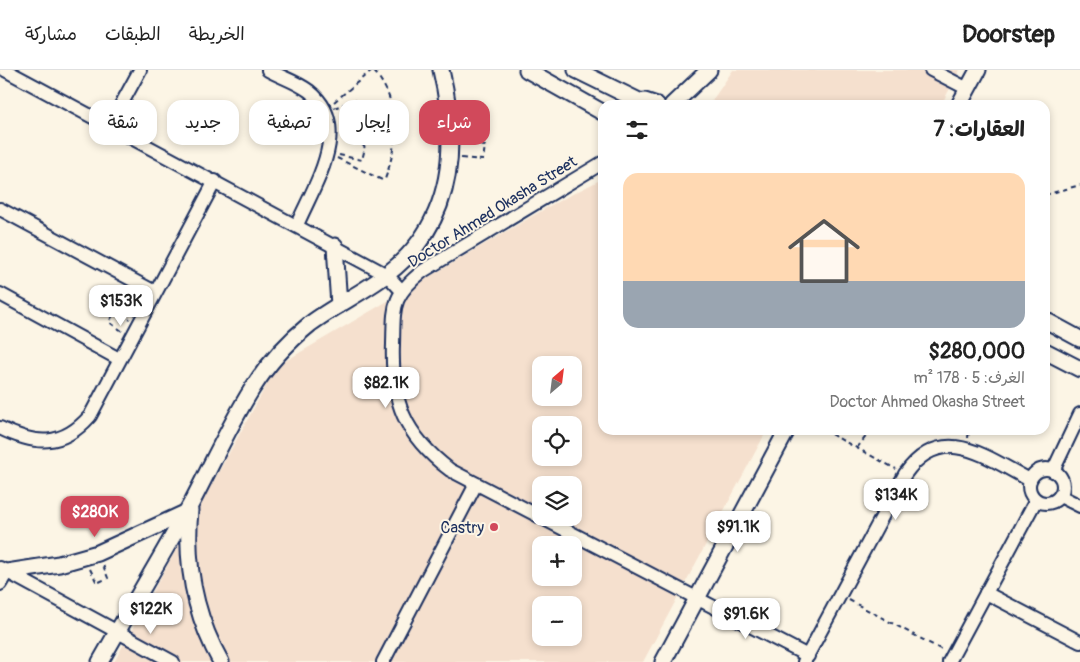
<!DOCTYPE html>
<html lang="ar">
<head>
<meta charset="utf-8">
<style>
	body { margin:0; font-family:Pangolin,"Playpen Sans Arabic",sans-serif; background:#f6f6f6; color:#222; direction:rtl; height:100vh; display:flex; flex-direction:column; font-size:19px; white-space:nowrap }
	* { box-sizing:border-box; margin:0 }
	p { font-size:16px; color:#767676 }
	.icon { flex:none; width:28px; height:28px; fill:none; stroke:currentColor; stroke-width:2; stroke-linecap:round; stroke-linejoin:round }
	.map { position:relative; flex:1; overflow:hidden; direction:ltr }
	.panel { position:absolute; left:598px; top:30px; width:452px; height:335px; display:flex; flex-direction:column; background:#fff; border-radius:15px; box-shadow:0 2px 8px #0003; direction:rtl }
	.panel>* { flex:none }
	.top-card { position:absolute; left:15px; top:30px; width:475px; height:45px; direction:rtl; display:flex; gap:10px }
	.needle { width:32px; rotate:28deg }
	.fabs { position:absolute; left:532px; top:286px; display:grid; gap:10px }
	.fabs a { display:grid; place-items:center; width:50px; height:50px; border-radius:10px; background:#fff; box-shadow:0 2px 8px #0003; font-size:25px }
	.price { position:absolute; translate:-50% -42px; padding:0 11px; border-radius:10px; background:#fff; color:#222; font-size:16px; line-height:32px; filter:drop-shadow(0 1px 2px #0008) }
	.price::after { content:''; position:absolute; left:50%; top:30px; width:15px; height:11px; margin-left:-8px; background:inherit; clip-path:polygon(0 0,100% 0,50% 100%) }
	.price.active { background:#d1495b; color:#fff }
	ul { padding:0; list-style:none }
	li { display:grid; align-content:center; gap:10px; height:265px; padding:0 25px }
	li+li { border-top:1px solid #e0e0e0 }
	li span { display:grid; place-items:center; height:155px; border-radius:15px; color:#555 }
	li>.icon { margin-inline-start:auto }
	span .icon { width:90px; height:90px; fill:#fffc; stroke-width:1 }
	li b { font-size:21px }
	h2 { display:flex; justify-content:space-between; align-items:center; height:60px; padding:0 25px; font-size:21px }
	.pill { padding:0 18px; border-radius:15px; background:#fff; box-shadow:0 2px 8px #0003; font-size:18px; line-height:45px }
	.pill.active { background:#d1495b; color:#fff }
	header { display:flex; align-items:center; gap:30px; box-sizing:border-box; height:70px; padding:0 25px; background:#fff; border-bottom:1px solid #e0e0e0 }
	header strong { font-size:24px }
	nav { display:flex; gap:28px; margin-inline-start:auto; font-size:18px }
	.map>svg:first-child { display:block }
	.built { fill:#f5e0ce; fill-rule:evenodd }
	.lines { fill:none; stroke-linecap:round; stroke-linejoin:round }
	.minor-casing { stroke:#1b2f5e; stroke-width:16 }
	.tertiary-casing { stroke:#1b2f5e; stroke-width:19 }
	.path { stroke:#1b2f5e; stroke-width:2; stroke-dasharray:5 4; stroke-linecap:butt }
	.minor { stroke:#fcf5e5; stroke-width:12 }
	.tertiary { stroke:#fcf5e5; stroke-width:15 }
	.poi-dot { fill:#d1495b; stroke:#fcf5e5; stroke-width:2 }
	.labels { text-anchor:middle; stroke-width:4; stroke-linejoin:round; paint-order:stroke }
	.street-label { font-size:16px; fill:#1b2f5e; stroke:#fcf5e5 }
	.poi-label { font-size:16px; fill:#1b2f5e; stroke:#fcf5e5; text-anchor:end }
</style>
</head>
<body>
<header>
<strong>Doorstep</strong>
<nav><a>الخريطة</a><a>الطبقات</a><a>مشاركة</a></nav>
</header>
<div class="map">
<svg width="1080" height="592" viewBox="0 0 1080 592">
	<rect width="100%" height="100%" fill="#fcf5e5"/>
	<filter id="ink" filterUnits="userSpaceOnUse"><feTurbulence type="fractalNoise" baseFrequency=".02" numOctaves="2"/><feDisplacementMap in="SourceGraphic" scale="10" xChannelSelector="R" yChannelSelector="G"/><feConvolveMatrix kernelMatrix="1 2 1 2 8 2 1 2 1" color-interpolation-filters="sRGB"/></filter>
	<g filter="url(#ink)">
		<g class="built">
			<polygon points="733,0 960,0 941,35 709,35"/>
			<path d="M602 109V360H767L643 592H114L277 296 553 134ZM541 295H574V328H541ZM541 355H574V388H541ZM541 415H574V448H541ZM541 475H574V508H541ZM541 535H574V568H541Z"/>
		</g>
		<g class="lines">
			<g class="minor-casing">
				<g id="minor">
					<polyline points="5,0 387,205 402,221"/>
					<path d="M268 0C281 7 297 12 309 21 354 56 314 115 297 155"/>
					<polyline points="931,0 968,19"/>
					<polyline points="110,55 140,0"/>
					<path d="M602 93 423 201C391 226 394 237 393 274 391 331 404 365 450 400L808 586"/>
					<polyline points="0,139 155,222"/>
					<polyline points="0,224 119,289"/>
					<path d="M0 358C35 375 62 378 90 346L215 111"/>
					<circle cx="1046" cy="416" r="17"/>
					<polyline points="1053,401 1080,344"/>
					<polyline points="1060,426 1080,436"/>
					<polyline points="0,498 173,592"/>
					<polyline points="0,514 7,502"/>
					<polyline points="986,523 1080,572"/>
					<polyline points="383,592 476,414"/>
					<path d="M804 592 905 404C943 351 987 388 1030 410"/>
					<polyline points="949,592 1036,430"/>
				</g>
			</g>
			<g class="tertiary-casing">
				<g id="tertiary">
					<polyline points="527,0 602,42"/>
					<polyline points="576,0 639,31"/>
					<polyline points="631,35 645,31 657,35"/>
					<polyline points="672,35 709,0"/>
					<polyline points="959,35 978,0"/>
					<polyline points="335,176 339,235"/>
					<polyline points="1045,250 1080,269"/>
					<polyline points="1045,281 1080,299"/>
					<path d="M190 440C185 494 194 544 221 592"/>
					<polyline points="7,502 59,494 98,483 185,443"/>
					<path d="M100 592C130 539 162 486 192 432 212 394 230 354 252 319 267 295 289 271 310 254 334 236 362 223 386 205 454 154 459 76 441 0"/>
					<polyline points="663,592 787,360"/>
				</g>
			</g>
			<g class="path">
				<polyline points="334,32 372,0"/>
				<polyline points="334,38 356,30 363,43 340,51"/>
				<polyline points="339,85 362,90 365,78 362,74 341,70"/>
				<path d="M337 88 382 110 385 109C399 72 400 31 373 0"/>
				<polyline points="461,88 483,90 485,76 461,72"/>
				<polyline points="1045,125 1080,115"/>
				<polyline points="122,261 109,252 116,240 130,249"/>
				<polyline points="823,360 896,399"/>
				<polyline points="968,368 969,360"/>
				<polyline points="857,378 871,360"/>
				<polyline points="90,499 97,513 108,508 103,495"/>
				<polyline points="849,530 944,581"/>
			</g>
			<use href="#minor" class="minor"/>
			<use href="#tertiary" class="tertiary"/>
		</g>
	</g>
	<circle class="poi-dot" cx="494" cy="457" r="5"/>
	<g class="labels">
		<g class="street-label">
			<text transform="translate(492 141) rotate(-32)" y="6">Doctor Ahmed Okasha Street</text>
		</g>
		<g class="poi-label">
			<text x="484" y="463">Castry</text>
		</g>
	</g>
</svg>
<div class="fabs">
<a><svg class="needle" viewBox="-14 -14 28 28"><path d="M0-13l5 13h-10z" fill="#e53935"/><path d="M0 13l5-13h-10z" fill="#767676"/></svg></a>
<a><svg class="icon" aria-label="locate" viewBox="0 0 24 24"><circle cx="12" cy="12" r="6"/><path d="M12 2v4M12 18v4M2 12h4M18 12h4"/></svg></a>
<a><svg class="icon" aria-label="layers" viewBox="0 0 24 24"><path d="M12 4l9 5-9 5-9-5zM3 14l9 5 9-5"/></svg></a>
<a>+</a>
<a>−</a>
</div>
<b class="price" style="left:121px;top:257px">$153K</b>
<b class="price" style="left:386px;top:339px">$82.1K</b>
<b class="price" style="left:896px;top:451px">$134K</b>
<b class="price active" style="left:95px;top:468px">$280K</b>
<b class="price" style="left:738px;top:483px">$91.1K</b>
<b class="price" style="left:151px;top:565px">$122K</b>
<b class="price" style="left:746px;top:570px">$91.6K</b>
<div class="top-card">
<a class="pill active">شراء</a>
<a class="pill">إيجار</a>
<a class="pill">تصفية</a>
<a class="pill">جديد</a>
<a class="pill">شقة</a>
</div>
<section class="panel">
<h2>العقارات: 7<svg class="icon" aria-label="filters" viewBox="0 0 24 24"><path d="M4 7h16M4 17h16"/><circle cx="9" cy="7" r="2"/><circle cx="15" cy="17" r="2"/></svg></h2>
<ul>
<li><span style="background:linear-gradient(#ffd9b3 70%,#9aa5b1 0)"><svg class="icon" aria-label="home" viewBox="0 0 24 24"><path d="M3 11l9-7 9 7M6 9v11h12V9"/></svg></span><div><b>$280,000</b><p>الغرف: 5 · 178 m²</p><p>Doctor Ahmed Okasha Street</p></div></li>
</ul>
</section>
</div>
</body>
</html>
